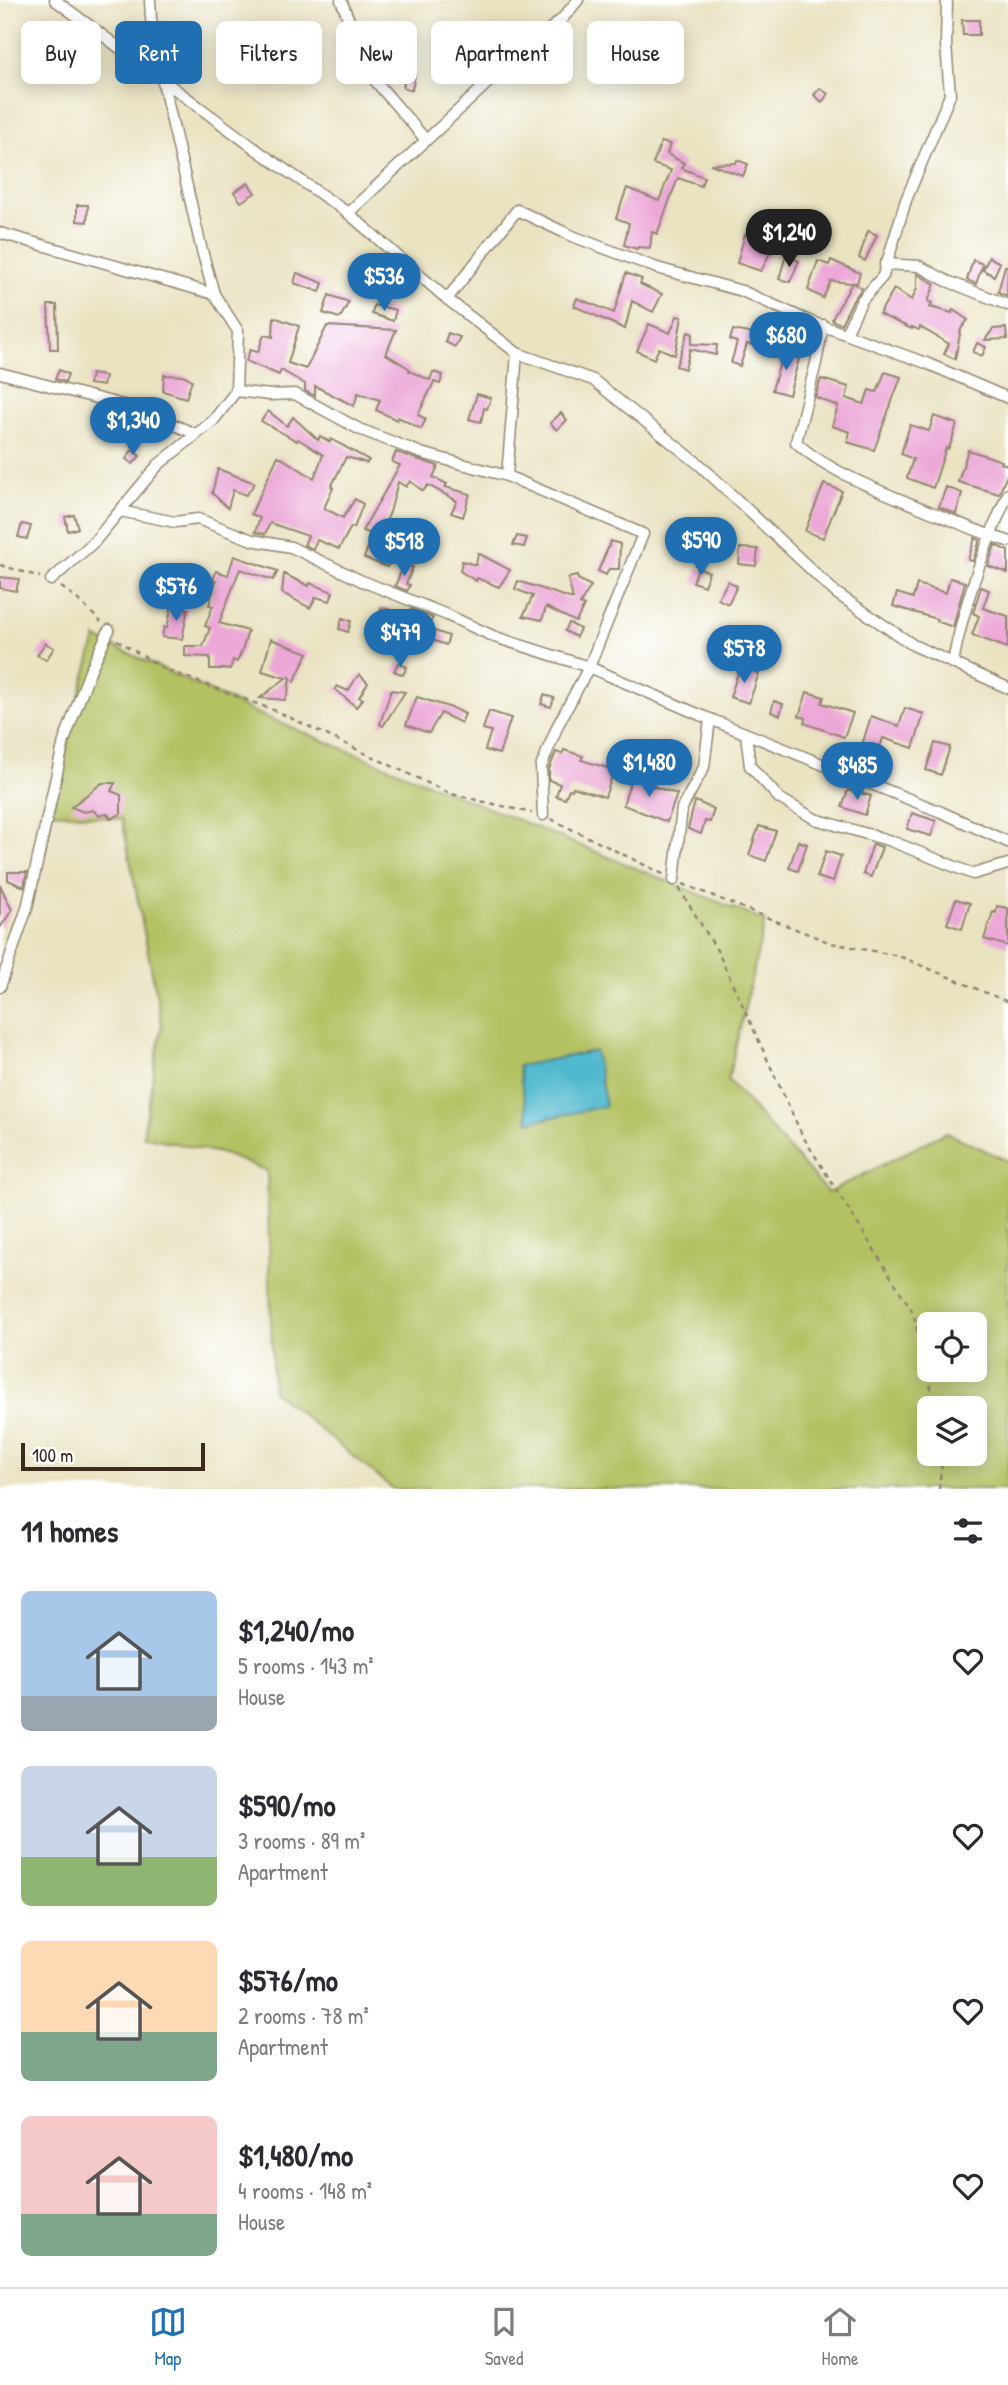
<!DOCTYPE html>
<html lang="en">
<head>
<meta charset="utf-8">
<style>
	body { margin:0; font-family:"Patrick Hand",sans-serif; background:#f7f7f7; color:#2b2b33; height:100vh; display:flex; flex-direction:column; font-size:26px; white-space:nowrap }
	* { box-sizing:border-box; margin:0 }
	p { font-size:23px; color:#7c7c81 }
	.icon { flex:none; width:38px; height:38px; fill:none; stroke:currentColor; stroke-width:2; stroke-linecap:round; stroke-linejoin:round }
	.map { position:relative; height:1489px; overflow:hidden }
	.drawer { display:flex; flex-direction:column; background:#fff; flex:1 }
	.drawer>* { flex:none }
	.top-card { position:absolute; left:21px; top:21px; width:966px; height:63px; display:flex; gap:14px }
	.tools { position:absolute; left:917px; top:1312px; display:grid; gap:14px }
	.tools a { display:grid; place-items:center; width:70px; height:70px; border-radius:10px; background:#fff; box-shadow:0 4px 18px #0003; font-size:35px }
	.scale { position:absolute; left:21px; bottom:18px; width:184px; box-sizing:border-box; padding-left:7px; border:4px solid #3b2a1e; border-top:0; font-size:19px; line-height:24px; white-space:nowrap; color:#3b2a1e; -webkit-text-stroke:5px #fff; paint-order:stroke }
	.price { position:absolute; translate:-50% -60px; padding:0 16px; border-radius:24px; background:#1f6fb2; color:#fff; font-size:23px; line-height:46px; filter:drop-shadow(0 2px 4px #0008) }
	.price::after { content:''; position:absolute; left:50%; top:42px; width:21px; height:16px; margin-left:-10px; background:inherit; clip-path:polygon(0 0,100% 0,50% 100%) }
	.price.current { background:#222; color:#fff }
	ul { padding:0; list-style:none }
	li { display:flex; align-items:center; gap:21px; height:175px; padding:0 21px }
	li span { display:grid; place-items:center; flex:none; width:196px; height:140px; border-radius:10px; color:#555 }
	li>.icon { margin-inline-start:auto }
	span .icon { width:84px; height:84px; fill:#fffc; stroke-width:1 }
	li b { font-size:30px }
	h2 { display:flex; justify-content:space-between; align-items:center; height:84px; padding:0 21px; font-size:30px }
	.pill { padding:0 24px; border-radius:10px; background:#fff; box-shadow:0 4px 18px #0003; font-size:24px; line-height:63px }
	.pill.current { background:#1f6fb2; color:#fff }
	.dock { display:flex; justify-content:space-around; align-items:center; height:98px; border-top:2px solid #e1e1e2; background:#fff; font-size:19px; color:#7c7c81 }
	.dock a { display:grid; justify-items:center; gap:4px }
	.dock .current { color:#1f6fb2 }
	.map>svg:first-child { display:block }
	.green { fill:#b4c163; stroke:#787640; stroke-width:2; fill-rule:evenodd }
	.water { fill:#51b9cf; stroke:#467276; stroke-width:2 }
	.building { fill:#eca8d7 }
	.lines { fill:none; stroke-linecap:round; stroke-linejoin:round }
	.street-casing { stroke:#928670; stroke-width:13 }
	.path { stroke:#928670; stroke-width:2.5; stroke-dasharray:5 5; stroke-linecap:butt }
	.street { stroke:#fff; stroke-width:10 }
</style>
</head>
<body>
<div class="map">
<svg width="1008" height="1489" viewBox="0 0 1008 1489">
	<rect width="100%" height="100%" fill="#fff"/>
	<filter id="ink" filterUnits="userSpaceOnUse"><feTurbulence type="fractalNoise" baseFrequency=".0143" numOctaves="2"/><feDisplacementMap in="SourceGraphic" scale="14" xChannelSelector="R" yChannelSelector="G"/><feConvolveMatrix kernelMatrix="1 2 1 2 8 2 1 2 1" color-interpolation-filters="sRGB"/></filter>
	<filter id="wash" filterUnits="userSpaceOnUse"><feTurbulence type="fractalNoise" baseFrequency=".00686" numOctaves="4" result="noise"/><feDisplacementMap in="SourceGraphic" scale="28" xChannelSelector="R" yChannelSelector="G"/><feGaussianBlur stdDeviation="1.57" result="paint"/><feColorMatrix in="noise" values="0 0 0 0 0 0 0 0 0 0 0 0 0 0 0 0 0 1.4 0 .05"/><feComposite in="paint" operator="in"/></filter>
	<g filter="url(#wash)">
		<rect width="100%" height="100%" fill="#e9e3c2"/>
		<path class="green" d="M96 638 261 715 765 921 728 1080 828 1193 946 1132 1008 1161V1489H393L273 1391 267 1171 224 1154 143 1136 162 1024 122 819 52 812 76 706ZM929 1325H975V1370H929ZM929 1409H975V1454H929Z"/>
		<polygon class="water" points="595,1051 606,1106 529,1122 518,1066"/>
		<g id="blocks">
			<g class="building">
				<polygon points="962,20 979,20 979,35 963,35"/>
				<polygon points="638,31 638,47 627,47 626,32"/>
				<polygon points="406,72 415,74 412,90 403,88"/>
				<polygon points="820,88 828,94 822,102 814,95"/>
				<polygon points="661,142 670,144 667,154 684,163 681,168 704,177 701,186 678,178 657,234 652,232 650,248 638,247 637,249 624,245 629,223 616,218 627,188 659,201 671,170 653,164"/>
				<polygon points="737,160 748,164 743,176 710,164 736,163"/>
				<polygon points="248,183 255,193 241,202 234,192"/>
				<polygon points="77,205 88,205 87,222 77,221"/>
				<polygon points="868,231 877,235 865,261 859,258"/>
				<polygon points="745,234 757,236 774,245 761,271 737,263"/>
				<polygon points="786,255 799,261 790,282 779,279"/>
				<polygon points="989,257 1000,263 994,276 983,270"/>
				<polygon points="831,260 860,273 857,283 853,283 862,288 852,302 841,324 833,321 832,319 852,283 831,281 823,298 808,290 818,261 829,265"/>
				<polygon points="973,260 983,264 976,284 967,280"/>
				<polygon points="1005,266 1008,266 1007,296 998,292"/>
				<polygon points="297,273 323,283 320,292 294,283"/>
				<polygon points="626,273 642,279 640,284 662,294 653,312 632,301 625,329 574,306 577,298 614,313"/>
				<polygon points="917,274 935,284 928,301 932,303 930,307 952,313 953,310 968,320 961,329 955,359 944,354 949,344 920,327 919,330 912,327 912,329 879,314 894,289 912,300 917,288"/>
				<polygon points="329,295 349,302 340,318 323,313"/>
				<polygon points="48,305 57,305 58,349 50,349"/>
				<polygon points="374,305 396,310 393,321 372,314"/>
				<polygon points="677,316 682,317 675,355 659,348 654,359 637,351 649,324 670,333"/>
				<polygon points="274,317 299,326 288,363 306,369 327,326 396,330 386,354 410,369 409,371 430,380 433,372 443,375 440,384 434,382 418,415 426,419 421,429 398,417 397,420 376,410 380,400 358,393 354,406 315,386 315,396 305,391 305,384 281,370 279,375 246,361 250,350 258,352 264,335 273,337"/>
				<polygon points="1006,328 1007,339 985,340 993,329"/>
				<polygon points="733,330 759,335 757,346 747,344 740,366 731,363 737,342 730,340"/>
				<polygon points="688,332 693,334 691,344 717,345 716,355 690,349 685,369 676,366"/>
				<polygon points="448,333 460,337 455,347 445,342"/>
				<polygon points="977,343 986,347 982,356 973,352"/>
				<polygon points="784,349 800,355 789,395 772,390"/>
				<polygon points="59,370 68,374 65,382 55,379"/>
				<polygon points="885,372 901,377 874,450 847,442 850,432 832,426 838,406 815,397 821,379 849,387 846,398 864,404 869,390 877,392"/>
				<polygon points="91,374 105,376 103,386 89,384"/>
				<polygon points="164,375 185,376 192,380 186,398 163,391"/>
				<polygon points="477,394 491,398 487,409 484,408 481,422 469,419"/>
				<polygon points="268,411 287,426 293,417 318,440 320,436 330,442 331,439 369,460 367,463 346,457 331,487 333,488 324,508 343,518 355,499 363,504 354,528 351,527 339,549 317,540 313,549 304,545 308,536 270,523 265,534 255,532 260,518 251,514 278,456 314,478 323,455 298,439 297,441 261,421"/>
				<polygon points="561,413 567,420 557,430 550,423"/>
				<polygon points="934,416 957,424 951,443 948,449 946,448 933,488 907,478 913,459 901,454 910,425 929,431"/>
				<polygon points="132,450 140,456 133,464 126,459"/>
				<polygon points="968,450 1002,461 1001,463 1008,465 1008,473 999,494 958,482"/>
				<polygon points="396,452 438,466 433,477 447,484 445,487 470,494 463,517 451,513 457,501 428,485 423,491 410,481 406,487 398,482 390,512 380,535 402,544 387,567 364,558 373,534 362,531 400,465 392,462"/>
				<polygon points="218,469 255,483 246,495 233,490 228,508 212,493"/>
				<polygon points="824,484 842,491 823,538 805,531"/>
				<polygon points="946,487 962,493 956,514 939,507"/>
				<polygon points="74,515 78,528 68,531 65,517"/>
				<polygon points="22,524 31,526 27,539 18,537"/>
				<polygon points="709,530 720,536 715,545 704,539"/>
				<polygon points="517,536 527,538 524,547 513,545"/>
				<polygon points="975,538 980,540 973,561 968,560"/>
				<polygon points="611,541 620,544 619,569 609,569 606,575 598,571"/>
				<polygon points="995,545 1008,551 1008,573 988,566"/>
				<polygon points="740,548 758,549 756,566 739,564"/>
				<polygon points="478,553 510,570 499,587 477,578 476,581 460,571 462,561 476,565"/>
				<polygon points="234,556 278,571 273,580 240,569 219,623 248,631 242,651 237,662 233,660 230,669 210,669 210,657 185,656 185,646 203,646 210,628 205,626 213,606 209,605 216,581 213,580 216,571 228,575"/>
				<polygon points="404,565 413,567 406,584 410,585 407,591 395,586"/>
				<polygon points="698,568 709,572 704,586 693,582"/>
				<polygon points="284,574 309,586 310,583 333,592 330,601 316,597 310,608 282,593"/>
				<polygon points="577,576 578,579 591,586 580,604 584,606 576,622 546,607 542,620 523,616 533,596 515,589 518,581 573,599 568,578"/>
				<polygon points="0,577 19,579 16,591 0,588"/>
				<polygon points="950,578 965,582 953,627 936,621 937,619 893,606 897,593 913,598 917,584 946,593"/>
				<polygon points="728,581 737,586 728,604 718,599"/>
				<polygon points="981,587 989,590 983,608 1008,616 1008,648 972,635 979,616 973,613"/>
				<polygon points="172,604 188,609 182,639 162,637 164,627 167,628"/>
				<polygon points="381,608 389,609 385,641 376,640"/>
				<polygon points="411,609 433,618 426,628 449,636 446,645 427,638 426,642 411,634 416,622 408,619"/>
				<polygon points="342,618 351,621 348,632 339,629"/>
				<polygon points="569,623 580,629 576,637 565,631"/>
				<polygon points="271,639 308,653 294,682 290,677 288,693 285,700 260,698 286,678 262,671"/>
				<polygon points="45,643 54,648 46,660 37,655"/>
				<polygon points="398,663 407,667 403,675 394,671"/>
				<polygon points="740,667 759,673 749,703 730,697"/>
				<polygon points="359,674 368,683 359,697 363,699 356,707 335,689 337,686 348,691"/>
				<polygon points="391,690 405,692 383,726 380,724"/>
				<polygon points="807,692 824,697 822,703 853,713 844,737 804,723 806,718 799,716"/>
				<polygon points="544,695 554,698 551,707 541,704"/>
				<polygon points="417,697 455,709 465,714 461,723 441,713 429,733 406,725"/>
				<polygon points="774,701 783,704 780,715 771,712"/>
				<polygon points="905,708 924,714 913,748 883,738 879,750 862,745 871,716 899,726"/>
				<polygon points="489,711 511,718 499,754 485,750 491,731 483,729"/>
				<polygon points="935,743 950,747 941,775 926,770"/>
				<polygon points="564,750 583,756 581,760 614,770 605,797 573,787 572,790 569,789 565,799 556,796 560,784 549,780 549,769 556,752 562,754"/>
				<polygon points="632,776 650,782 649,785 677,794 667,822 623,805"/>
				<polygon points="102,783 115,783 111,791 121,795 121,814 111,819 108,814 98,815 93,810 84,812 71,807"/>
				<polygon points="848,790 871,796 865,815 842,807"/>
				<polygon points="695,801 714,809 710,822 705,821 701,834 688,829"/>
				<polygon points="912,813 936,821 931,836 907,829"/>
				<polygon points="759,826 776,831 766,861 749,855"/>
				<polygon points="798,841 807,844 798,871 789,868"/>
				<polygon points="873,844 882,847 871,877 863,874"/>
				<polygon points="826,851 841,856 833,882 817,877"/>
				<polygon points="8,872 27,872 24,887 8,880"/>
				<polygon points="0,885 12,910 0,928"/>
				<polygon points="956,899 970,903 962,929 947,924"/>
				<polygon points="997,906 1008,908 1008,946 984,939 993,912 996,913"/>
			</g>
		</g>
	</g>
	<g filter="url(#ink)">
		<use href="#blocks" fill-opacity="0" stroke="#928670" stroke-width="2"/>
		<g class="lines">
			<g class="street-casing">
				<g id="street">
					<polyline points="55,0 261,153 348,213 447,299 517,353 593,380 700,465 836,593 913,645 1008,688"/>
					<polyline points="341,0 371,76 426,140"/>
					<polyline points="348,213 507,65 562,19 578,0"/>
					<polyline points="0,233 214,294"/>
					<polyline points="885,264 919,266 947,281 1008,305"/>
					<polyline points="447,299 517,210 572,236 657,268 742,291 809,321 926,363 1008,398"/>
					<path d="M823 325 816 363 796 442C825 471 892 496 931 512 957 522 982 534 1008 541"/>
					<polyline points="846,333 862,300 883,276 906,200 950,95 946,45 947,0"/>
					<polyline points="0,373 131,407 196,434"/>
					<polyline points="236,391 270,395 295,394 359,429 421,453 507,476 643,534 589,667 558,725 541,767 543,815"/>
					<polyline points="507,476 517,353"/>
					<polyline points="120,511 175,522 198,519 252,540 291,547 362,581 447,615 495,637 589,667 700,715 941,812 1008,842"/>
					<polyline points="51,580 94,542 158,465 213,421 236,391 238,331 214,294 201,247 163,82 151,19 150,0"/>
					<path d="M953 662C964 605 984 547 1008 494"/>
					<polyline points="746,734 750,766 779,798 815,819 891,841 973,874 1008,864"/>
					<polyline points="674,880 682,808 704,767 710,719"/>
					<polyline points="0,987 27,908 64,741 90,671 109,630"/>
				</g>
			</g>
			<g class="path">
				<polyline points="0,565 40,577"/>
				<polyline points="61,587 74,596 101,622"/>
				<polyline points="117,640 164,669 276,711 451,794 532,813"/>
				<polyline points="551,819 665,875"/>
				<polyline points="683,884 831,943 899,956 1008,1002"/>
				<polyline points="679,888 718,952 802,1135 913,1312 936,1409"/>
				<polyline points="939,1489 943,1454"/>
			</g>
			<use href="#street" class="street"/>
		</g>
	</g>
</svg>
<div class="tools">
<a><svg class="icon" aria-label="locate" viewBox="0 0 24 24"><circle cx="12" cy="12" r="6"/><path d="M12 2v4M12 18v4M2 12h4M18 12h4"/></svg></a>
<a><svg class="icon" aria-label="layers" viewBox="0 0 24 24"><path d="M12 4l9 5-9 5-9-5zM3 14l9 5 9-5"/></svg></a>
</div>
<div class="scale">100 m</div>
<b class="price current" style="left:789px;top:269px">$1,240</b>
<b class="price" style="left:384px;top:313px">$536</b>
<b class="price" style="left:786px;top:372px">$680</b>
<b class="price" style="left:133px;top:457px">$1,340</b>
<b class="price" style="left:701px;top:577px">$590</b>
<b class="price" style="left:404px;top:578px">$518</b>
<b class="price" style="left:176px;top:623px">$576</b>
<b class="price" style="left:400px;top:669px">$479</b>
<b class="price" style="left:744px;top:685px">$578</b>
<b class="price" style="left:649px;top:799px">$1,480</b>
<b class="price" style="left:857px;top:802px">$485</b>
<div class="top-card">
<a class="pill">Buy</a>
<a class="pill current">Rent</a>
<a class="pill">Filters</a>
<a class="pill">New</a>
<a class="pill">Apartment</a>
<a class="pill">House</a>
</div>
</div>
<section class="drawer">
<h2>11 homes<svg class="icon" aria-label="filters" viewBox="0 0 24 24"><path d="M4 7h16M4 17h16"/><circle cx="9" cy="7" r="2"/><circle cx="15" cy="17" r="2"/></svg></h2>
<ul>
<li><span style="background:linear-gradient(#a9c7e8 75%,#9aa5b1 0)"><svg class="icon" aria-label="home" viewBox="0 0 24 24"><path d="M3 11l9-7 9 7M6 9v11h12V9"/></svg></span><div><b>$1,240/mo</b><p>5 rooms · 143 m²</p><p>House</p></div><svg class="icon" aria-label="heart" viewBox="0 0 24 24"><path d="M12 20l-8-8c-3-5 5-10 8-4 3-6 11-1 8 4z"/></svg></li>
<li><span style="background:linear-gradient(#c9d6e8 65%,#8fb573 0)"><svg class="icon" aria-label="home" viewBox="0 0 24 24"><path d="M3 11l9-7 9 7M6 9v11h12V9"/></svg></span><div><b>$590/mo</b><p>3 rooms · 89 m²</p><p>Apartment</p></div><svg class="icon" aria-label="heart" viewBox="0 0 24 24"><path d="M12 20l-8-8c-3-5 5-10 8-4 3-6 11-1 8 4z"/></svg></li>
<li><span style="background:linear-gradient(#ffd9b3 65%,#7fa58c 0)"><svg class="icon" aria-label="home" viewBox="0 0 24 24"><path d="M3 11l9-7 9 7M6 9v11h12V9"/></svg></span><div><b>$576/mo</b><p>2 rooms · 78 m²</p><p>Apartment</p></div><svg class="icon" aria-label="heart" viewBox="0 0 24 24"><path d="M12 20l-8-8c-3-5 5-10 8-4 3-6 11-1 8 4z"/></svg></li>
<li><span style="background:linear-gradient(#f6c9c9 70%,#7fa58c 0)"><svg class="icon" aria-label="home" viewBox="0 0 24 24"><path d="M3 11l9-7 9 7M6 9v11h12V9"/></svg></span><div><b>$1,480/mo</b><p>4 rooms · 148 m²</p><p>House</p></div><svg class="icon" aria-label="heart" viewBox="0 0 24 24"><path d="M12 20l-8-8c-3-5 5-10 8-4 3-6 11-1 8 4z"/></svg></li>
</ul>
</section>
<nav class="dock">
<a class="current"><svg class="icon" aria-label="map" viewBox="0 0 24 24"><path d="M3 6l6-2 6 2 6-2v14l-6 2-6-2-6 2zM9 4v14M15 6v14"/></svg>Map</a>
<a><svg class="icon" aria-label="saved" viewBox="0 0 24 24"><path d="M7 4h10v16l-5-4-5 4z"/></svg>Saved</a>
<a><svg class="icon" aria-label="home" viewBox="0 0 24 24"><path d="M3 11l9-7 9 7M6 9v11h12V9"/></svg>Home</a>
</nav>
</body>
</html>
